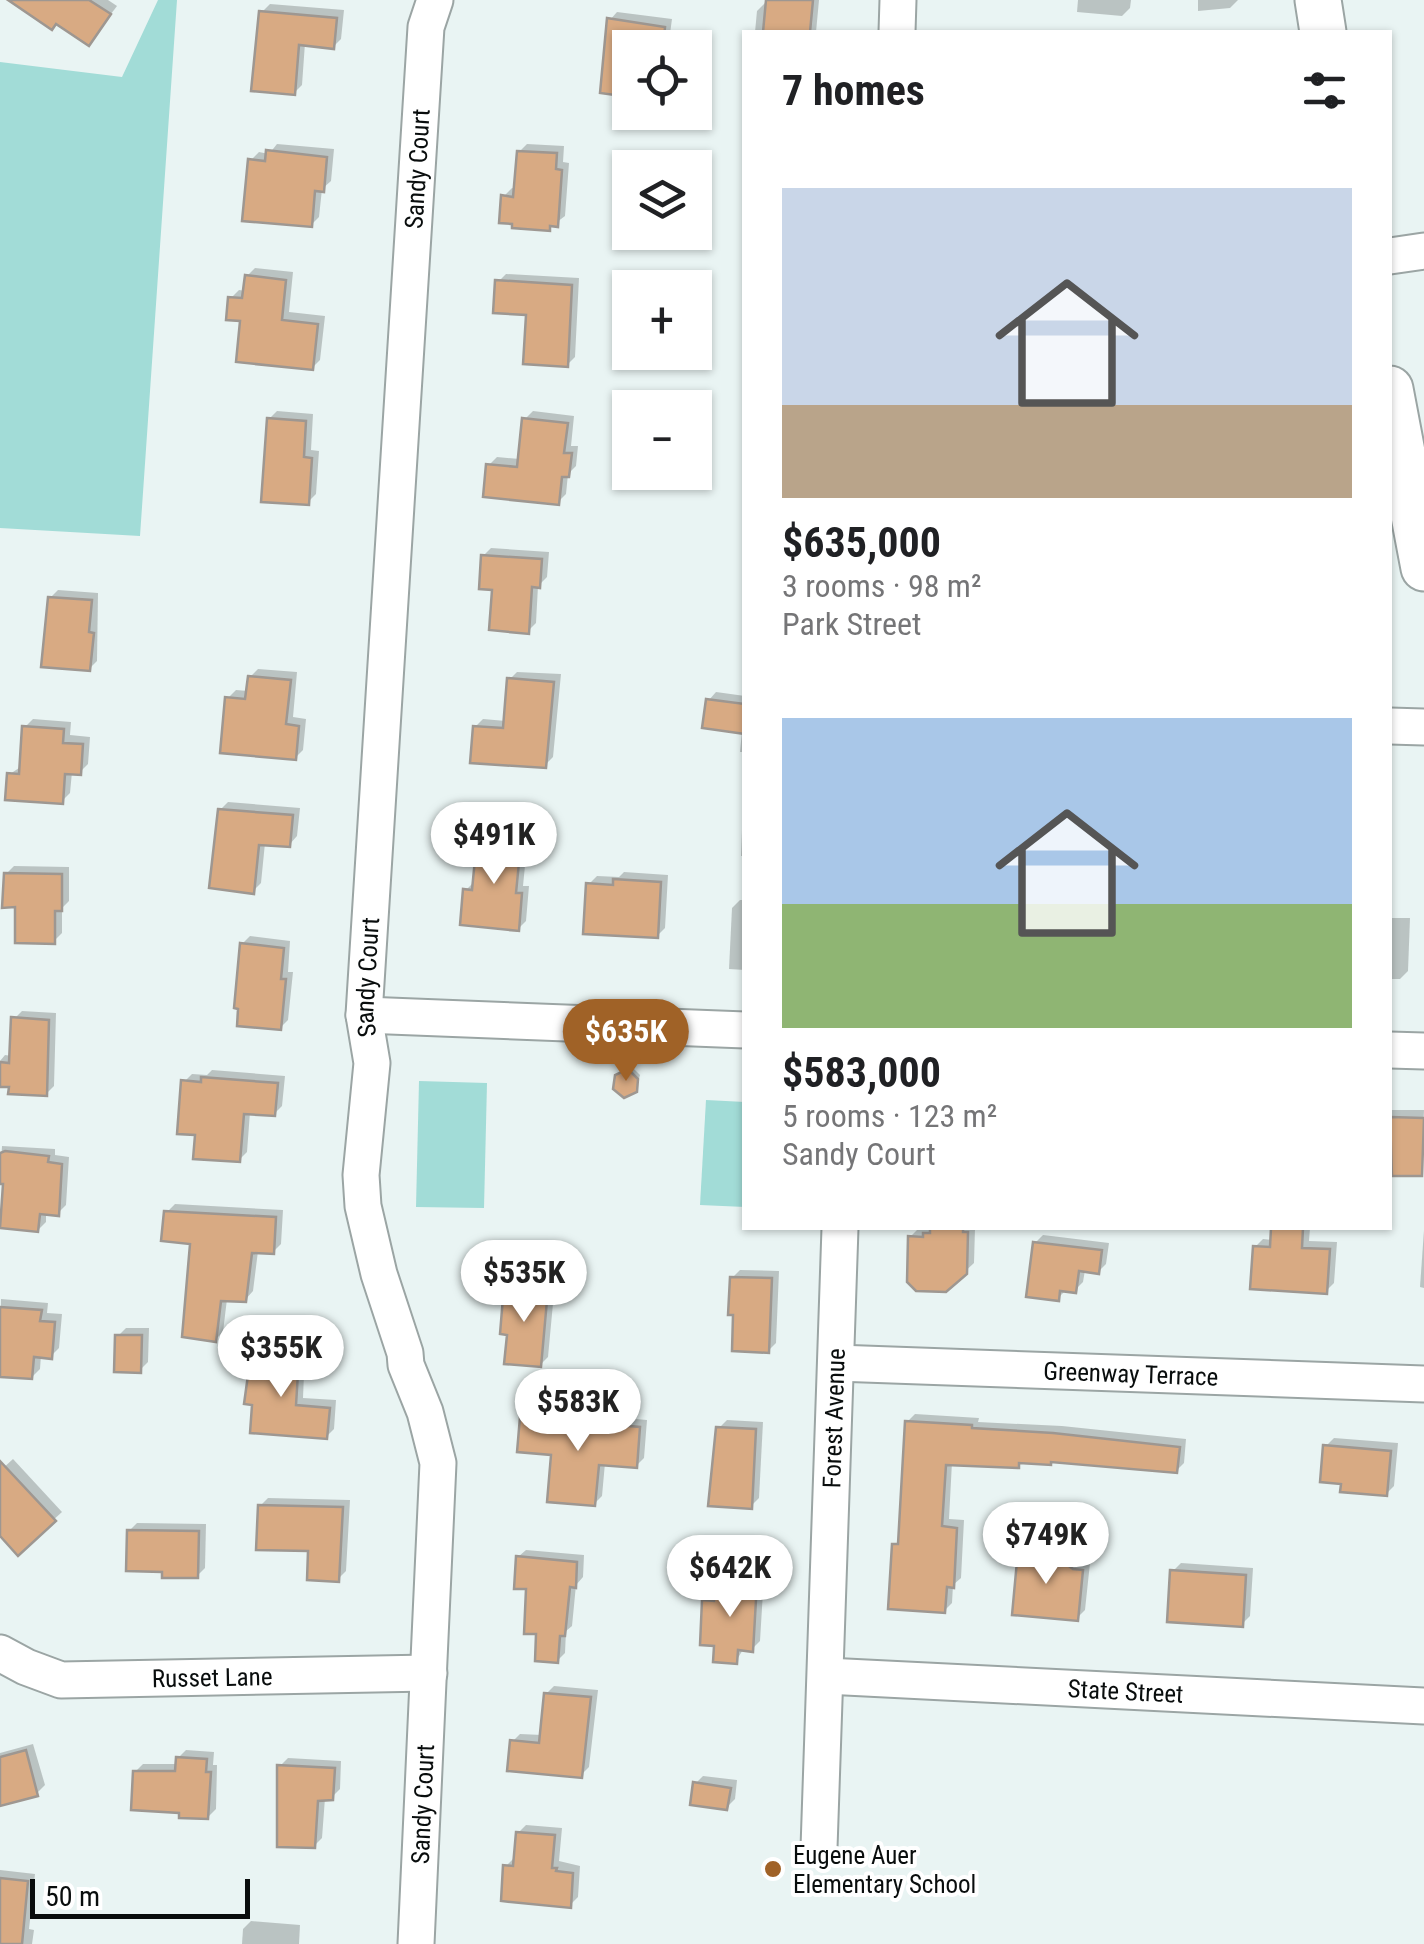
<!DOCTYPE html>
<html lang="en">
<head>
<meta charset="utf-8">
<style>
	body { margin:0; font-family:"Roboto Condensed",sans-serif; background:#f6f6f6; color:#202124; height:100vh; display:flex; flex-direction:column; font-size:38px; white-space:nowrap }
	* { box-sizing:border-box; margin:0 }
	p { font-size:32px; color:#757577 }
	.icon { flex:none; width:55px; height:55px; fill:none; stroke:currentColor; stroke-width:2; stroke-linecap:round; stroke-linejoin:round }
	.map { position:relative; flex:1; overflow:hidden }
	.panel { position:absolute; left:742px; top:30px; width:650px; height:1200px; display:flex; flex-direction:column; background:#fff; border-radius:0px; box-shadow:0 2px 8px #0004 }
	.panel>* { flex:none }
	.controls { position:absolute; left:612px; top:30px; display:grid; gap:20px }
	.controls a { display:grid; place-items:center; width:100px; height:100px; border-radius:0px; background:#fff; box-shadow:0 2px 8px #0004; font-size:50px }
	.scale { position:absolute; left:30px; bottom:25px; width:220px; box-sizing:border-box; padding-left:10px; border:5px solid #090d0d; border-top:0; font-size:28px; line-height:35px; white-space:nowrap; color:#090d0d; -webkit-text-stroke:8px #fff; paint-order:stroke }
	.price { position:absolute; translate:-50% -85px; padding:0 22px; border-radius:35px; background:#fff; color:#222; font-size:32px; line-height:65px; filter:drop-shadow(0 2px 5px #0008) }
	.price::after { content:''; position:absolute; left:50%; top:60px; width:30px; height:22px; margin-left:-15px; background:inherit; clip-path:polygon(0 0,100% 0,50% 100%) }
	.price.selected { background:#a06227; color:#fff }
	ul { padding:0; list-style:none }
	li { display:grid; align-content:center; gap:20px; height:530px; padding:0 40px }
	li span { display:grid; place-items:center; height:310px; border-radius:0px; color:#555 }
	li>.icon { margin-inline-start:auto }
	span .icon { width:180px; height:180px; fill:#fffc; stroke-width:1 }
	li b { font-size:42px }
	h2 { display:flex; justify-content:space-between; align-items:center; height:120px; padding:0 40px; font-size:42px }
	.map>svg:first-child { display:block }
	.green { fill:#a2dcd7 }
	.shadow { fill:#0003 }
	.building { fill:#d8aa83; stroke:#9e9791; stroke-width:2.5 }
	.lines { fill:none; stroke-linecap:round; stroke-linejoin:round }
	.minor-casing { stroke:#9ba5a4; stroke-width:39 }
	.major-casing { stroke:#9ba5a4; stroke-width:49 }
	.minor { stroke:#fff; stroke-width:35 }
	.major { stroke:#fff; stroke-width:45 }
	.poi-dot { fill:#a06227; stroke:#fff; stroke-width:4 }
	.labels { text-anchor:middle; stroke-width:8; stroke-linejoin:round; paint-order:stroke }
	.street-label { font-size:25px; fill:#090d0d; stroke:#fff }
	.poi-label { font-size:25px; fill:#090d0d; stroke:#fff; text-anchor:start }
</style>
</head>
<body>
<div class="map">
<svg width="1424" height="1944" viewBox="0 0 1424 1944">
	<rect width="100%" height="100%" fill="#e9f4f3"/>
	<g class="green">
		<polygon points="158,0 177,0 140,536 0,528 0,62 122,77"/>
		<polygon points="419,1081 487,1083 484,1208 416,1207"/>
		<polygon points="706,1100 745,1102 745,1207 700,1205"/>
	</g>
	<g class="shadow">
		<polygon points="37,0 108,0 117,6 89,43"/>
		<polygon points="768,0 819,0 816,32 755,32 757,11"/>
		<polygon points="1078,0 1131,0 1130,8 1122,16 1077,12"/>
		<polygon points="1198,0 1238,0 1230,8 1198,11"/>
		<polygon points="270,4 344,10 341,39 333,47 305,43 302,85 294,93 262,12"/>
		<polygon points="617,12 672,19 668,48 630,48 630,94 610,20"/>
		<polygon points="277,144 334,149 331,181 322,189 319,217 311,225 251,160 259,152 269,154"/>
		<polygon points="527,144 564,146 563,162 569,163 565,216 549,228 504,196 512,188 517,189 519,152"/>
		<polygon points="255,268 293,272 289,312 325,316 320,360 312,368 243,319 231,298 239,290 246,291 247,276"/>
		<polygon points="506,274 579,278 575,357 567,365 529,313 498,282"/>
		<polygon points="277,411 313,414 311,450 319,451 316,494 308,502 269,419"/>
		<polygon points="533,411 574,416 571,446 578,446 576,466 568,474 566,494 558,502 489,465 497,457 520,459 525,419"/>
		<polygon points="491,548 549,552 547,577 538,586 536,623 528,631 495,588 483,556"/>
		<polygon points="58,590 98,593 97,661 89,669 50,598"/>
		<polygon points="258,669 297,672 293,717 306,719 303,750 295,758 228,698 236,690 248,691 250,677"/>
		<polygon points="517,672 561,674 553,757 545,765 475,727 483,719 506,721 509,680"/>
		<polygon points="716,692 745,696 745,752 740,752 742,731 709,700"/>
		<polygon points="33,719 71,722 70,735 90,737 88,764 80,772 72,772 70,793 62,801 10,774 22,766 25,727"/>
		<polygon points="745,801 745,856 741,856 743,804"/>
		<polygon points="228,802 300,808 297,836 289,845 265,843 261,883 253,891 220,810"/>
		<polygon points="488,831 528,835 523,886 529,886 526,921 518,929 466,890 474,882 480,839"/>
		<polygon points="14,866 69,867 69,901 62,908 62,933 54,941 17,905 6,874"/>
		<polygon points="624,872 668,875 665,928 657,936 589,884 597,876 619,877"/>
		<polygon points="740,900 745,900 745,970 729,969 732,908"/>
		<polygon points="1390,918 1410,918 1408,971 1400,979 1390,979"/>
		<polygon points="250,936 290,941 288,972 293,972 288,1020 280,1028 242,944"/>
		<polygon points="22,1011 56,1013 54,1086 46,1094 0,1084 0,1061 5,1055 12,1056 14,1019"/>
		<polygon points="632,1067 640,1075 636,1090 617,1076"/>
		<polygon points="212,1070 285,1076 282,1106 274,1114 250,1112 247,1152 239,1160 198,1133 184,1082 192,1074 207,1075"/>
		<polygon points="1390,1110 1424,1110 1421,1174 1390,1157"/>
		<polygon points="2,1146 55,1149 55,1155 69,1157 66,1205 58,1213 46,1212 46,1222 38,1230 6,1182 0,1181"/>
		<polygon points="175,1204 283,1210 281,1244 273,1252 258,1251 253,1291 245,1300 227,1299 223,1332 215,1340 192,1241 166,1213"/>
		<polygon points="975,1228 974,1263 945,1290 910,1237 918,1229"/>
		<polygon points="1273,1228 1310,1228 1309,1241 1337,1242 1334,1283 1326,1291 1255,1247 1263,1239 1272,1240"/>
		<polygon points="1424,1230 1424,1288 1420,1287"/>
		<polygon points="1043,1235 1109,1243 1106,1264 1098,1272 1085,1270 1083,1282 1075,1290 1067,1289 1058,1298 1035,1243"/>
		<polygon points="740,1270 779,1271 776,1343 768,1351 732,1278"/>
		<polygon points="514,1278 555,1282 548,1357 540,1365 510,1333 506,1286"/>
		<polygon points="1,1299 48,1303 47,1313 62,1314 59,1348 51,1356 41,1355 40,1369 32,1377 0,1374"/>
		<polygon points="126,1328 149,1328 148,1362 140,1370 118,1336"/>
		<polygon points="261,1346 305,1350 303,1398 336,1400 334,1429 326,1437 255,1403 253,1354"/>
		<polygon points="531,1410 647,1420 644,1458 636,1466 605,1463 602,1496 594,1504 523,1418"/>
		<polygon points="915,1414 979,1418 978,1422 1062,1426 1186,1439 1184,1463 1176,1471 1053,1459 1022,1461 1018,1465 952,1462 949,1519 964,1520 961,1578 953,1585 952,1603 944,1611 895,1545 901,1539 907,1422"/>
		<polygon points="727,1420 763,1422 759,1498 751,1506 719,1428"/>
		<polygon points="1334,1438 1398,1443 1394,1486 1386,1494 1343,1481 1326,1446"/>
		<polygon points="13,1459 62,1512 18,1552 0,1532 0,1471"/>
		<polygon points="268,1498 350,1500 346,1571 338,1579 311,1549 260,1506"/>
		<polygon points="137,1523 206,1524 205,1568 197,1576 165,1569 129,1531"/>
		<polygon points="1028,1543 1060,1546 1081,1562 1090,1563 1085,1610 1077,1618 1020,1551"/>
		<polygon points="526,1550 584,1555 583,1577 576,1585 572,1626 566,1631 565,1653 557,1661 539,1632 518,1557"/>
		<polygon points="1181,1563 1253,1568 1250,1616 1242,1624 1173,1571"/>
		<polygon points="726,1573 764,1575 760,1641 752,1649 744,1648 736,1661 716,1644 705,1601 717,1594 718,1581"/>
		<polygon points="554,1686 598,1690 589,1767 581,1775 512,1742 520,1734 542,1735 546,1694"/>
		<polygon points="33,1744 45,1785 37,1793 0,1803 0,1753"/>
		<polygon points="186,1750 214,1752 213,1765 217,1765 216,1809 208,1817 182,1810 135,1772 143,1764 178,1764 178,1758"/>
		<polygon points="288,1758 341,1761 340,1789 332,1797 325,1798 322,1838 314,1846 280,1766"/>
		<polygon points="703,1776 737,1780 735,1799 727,1807 695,1784"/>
		<polygon points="526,1825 562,1828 559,1861 580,1866 578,1897 570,1905 506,1866 514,1858 518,1833"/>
		<polygon points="0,1870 35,1874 29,1929 34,1930 32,1944 0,1944"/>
		<polygon points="251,1921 300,1925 299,1944 242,1944 243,1929"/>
	</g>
	<g class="building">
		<polygon points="8,0 89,0 111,14 89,46 56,24 52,30"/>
		<polygon points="766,0 813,0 810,32 763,32"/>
		<polygon points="259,11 337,18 334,49 299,45 295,95 251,91"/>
		<polygon points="607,18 665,27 663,48 630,48 630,97 600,93"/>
		<polygon points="266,150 327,157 324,192 315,191 312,227 242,221 248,159 265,161"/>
		<polygon points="517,151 557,153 556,169 562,170 558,227 550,226 550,231 512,228 512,224 499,223 501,195 513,197"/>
		<polygon points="245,275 286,280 282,320 318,324 313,370 236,362 240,321 226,320 228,297 242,298"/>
		<polygon points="495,280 572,285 568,367 523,364 526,315 493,313"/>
		<polygon points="267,418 306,421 304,457 312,458 309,505 261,502"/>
		<polygon points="522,418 568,423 564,453 572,453 569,477 562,477 559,505 483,497 486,464 517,467"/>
		<polygon points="481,555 542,559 540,588 532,587 529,634 489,630 492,590 479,589"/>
		<polygon points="48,597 92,600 89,632 94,633 90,671 41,667"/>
		<polygon points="248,676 291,680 286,724 299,726 296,760 220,753 225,697 245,699"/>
		<polygon points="507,678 554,682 546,768 470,763 473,726 503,728"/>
		<polygon points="706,699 745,704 745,734 702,728"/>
		<polygon points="22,726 64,729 63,743 83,744 81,775 65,774 63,804 5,800 7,773 19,774"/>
		<polygon points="218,809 293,815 290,847 259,845 254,894 209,888"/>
		<polygon points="477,838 521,842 516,893 522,893 519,931 460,925 463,889 472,890"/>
		<polygon points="4,873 62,874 62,911 55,911 55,944 15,943 15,907 2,908"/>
		<polygon points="613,879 661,882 658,938 583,934 586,883 613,885"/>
		<polygon points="240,943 284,948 281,979 286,979 281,1030 237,1026 238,1009 234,1008"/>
		<polygon points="11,1017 49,1020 47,1096 8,1094 9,1087 0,1087 0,1062 9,1063"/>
		<polygon points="628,1069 638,1079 637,1092 624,1098 613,1089 615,1075"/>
		<polygon points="201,1077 278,1083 275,1116 244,1114 240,1162 193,1159 195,1135 177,1134 181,1080 201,1082"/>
		<polygon points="1390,1117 1424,1118 1422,1176 1392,1176"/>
		<polygon points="5,1151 49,1156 48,1162 62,1164 59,1216 40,1214 38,1232 0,1228 3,1184 0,1184 0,1153"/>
		<polygon points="164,1211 276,1217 274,1254 252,1253 246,1302 221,1301 216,1342 182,1337 190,1244 161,1241"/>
		<polygon points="930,1228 963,1228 963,1232 968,1232 967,1274 946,1292 916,1291 907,1282 908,1236 923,1237 923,1233 930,1233"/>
		<polygon points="1271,1228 1303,1228 1302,1248 1330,1249 1327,1294 1250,1289 1253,1246 1270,1247"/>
		<polygon points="1033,1242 1102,1250 1099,1274 1079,1271 1076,1293 1060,1291 1059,1301 1026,1297"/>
		<polygon points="730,1277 772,1278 769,1353 732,1351 733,1315 728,1315"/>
		<polygon points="504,1285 548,1289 541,1367 504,1364 507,1335 500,1334"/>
		<polygon points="0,1307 42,1310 40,1321 55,1322 52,1359 34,1357 32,1379 0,1377"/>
		<polygon points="115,1335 142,1335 141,1373 114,1372"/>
		<polygon points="251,1353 299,1357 296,1405 330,1408 327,1439 250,1433 252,1405 244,1404"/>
		<polygon points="520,1417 640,1427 637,1468 599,1465 595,1506 547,1502 551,1455 517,1452"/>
		<polygon points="905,1421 972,1425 972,1428 1053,1433 1180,1447 1177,1473 1051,1462 1051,1465 1019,1463 1019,1468 946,1465 942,1526 957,1528 954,1588 947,1587 945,1613 888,1609 892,1544 898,1544"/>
		<polygon points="716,1427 756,1429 752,1509 708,1506"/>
		<polygon points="1323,1445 1391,1451 1387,1496 1340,1492 1341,1484 1320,1482"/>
		<polygon points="0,1461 56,1521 18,1556 0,1536"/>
		<polygon points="258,1505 343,1507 339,1582 307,1580 308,1551 256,1550"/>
		<polygon points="127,1530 199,1531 198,1578 162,1578 162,1572 126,1571"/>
		<polygon points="1018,1550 1051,1553 1073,1569 1083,1570 1078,1621 1012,1615"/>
		<polygon points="516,1556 577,1562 576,1588 570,1587 565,1636 560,1636 558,1663 535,1661 536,1634 524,1634 526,1589 514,1589"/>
		<polygon points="1170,1570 1246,1575 1243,1627 1167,1622"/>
		<polygon points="715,1580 757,1582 753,1652 738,1650 737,1664 713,1662 714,1646 700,1645 702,1600 714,1601"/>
		<polygon points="544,1693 591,1697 582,1778 507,1771 510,1740 539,1743"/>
		<polygon points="26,1750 38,1796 0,1806 0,1757"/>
		<polygon points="176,1757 207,1759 206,1772 211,1772 208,1819 179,1818 179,1813 131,1810 133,1771 175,1771"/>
		<polygon points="277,1765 335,1768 333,1800 318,1801 315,1848 277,1847"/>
		<polygon points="693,1782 731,1788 727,1810 690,1805"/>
		<polygon points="516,1832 555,1835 552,1868 557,1868 556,1871 573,1873 571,1908 501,1901 503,1865 513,1866"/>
		<polygon points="0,1878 28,1881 22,1944 0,1944"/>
	</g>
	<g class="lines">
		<g class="minor-casing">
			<g id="minor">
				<polyline points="897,32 898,0"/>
				<polyline points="1390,256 1424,251"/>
				<polyline points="1390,726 1424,727"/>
				<polyline points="364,1015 745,1030"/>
				<polyline points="1390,1050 1424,1051"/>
				<path id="s1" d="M836 1363 1424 1384"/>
				<path id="s2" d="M0 1653 26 1667 61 1680 429 1673"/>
				<path id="s3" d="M826 1676 1424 1706"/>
				<path id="s4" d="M819 1848 840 1228"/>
				<path id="s5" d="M416 1944 438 1463 425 1412 406 1365 405 1353 379 1274 363 1206 361 1175 372 1063 364 1015 426 27 435 0"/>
			</g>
		</g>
		<g class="major-casing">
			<g id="major">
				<polyline points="1318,0 1323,32"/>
				<polyline points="1390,389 1424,568"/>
			</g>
		</g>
		<use href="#minor" class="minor"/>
		<use href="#major" class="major"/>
	</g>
	<circle class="poi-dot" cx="773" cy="1869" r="10"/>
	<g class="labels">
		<g class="street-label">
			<text dy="9" stroke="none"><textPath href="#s5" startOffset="1790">Sandy Court</textPath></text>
			<text dy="9" stroke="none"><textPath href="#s5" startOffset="980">Sandy Court</textPath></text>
			<text dy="9" stroke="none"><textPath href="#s1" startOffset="295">Greenway Terrace</textPath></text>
			<text dy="9" stroke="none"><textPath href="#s4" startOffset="430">Forest Avenue</textPath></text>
			<text dy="9" stroke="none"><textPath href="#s2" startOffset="218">Russet Lane</textPath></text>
			<text dy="9" stroke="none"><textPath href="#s3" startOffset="300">State Street</textPath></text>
			<text dy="9" stroke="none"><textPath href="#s5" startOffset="140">Sandy Court</textPath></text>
		</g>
		<g class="poi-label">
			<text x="793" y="1864">Eugene Auer<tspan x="793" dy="29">Elementary School</tspan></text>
		</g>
	</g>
</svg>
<div class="controls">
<a><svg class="icon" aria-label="locate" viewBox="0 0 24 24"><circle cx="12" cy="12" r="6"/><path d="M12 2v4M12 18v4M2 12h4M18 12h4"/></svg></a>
<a><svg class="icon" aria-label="layers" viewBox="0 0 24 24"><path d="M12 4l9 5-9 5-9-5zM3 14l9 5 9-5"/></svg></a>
<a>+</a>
<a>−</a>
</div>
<div class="scale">50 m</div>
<b class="price" style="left:494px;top:887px">$491K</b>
<b class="price selected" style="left:626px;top:1084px">$635K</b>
<b class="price" style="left:524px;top:1325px">$535K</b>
<b class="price" style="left:281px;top:1400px">$355K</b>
<b class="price" style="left:578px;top:1454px">$583K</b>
<b class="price" style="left:1046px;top:1587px">$749K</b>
<b class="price" style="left:730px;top:1620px">$642K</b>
<section class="panel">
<h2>7 homes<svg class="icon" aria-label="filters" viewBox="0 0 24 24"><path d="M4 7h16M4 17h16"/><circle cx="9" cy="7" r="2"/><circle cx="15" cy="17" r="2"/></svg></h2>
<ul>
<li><span style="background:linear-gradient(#c9d6e8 70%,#b9a48a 0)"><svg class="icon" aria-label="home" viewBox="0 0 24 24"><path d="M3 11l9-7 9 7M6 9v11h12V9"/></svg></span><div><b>$635,000</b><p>3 rooms · 98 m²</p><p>Park Street</p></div></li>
<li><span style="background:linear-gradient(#a9c7e8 60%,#8fb573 0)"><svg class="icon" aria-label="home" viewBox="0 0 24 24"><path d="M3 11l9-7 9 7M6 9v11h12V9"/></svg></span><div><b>$583,000</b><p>5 rooms · 123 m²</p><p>Sandy Court</p></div></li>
</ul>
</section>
</div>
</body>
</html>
